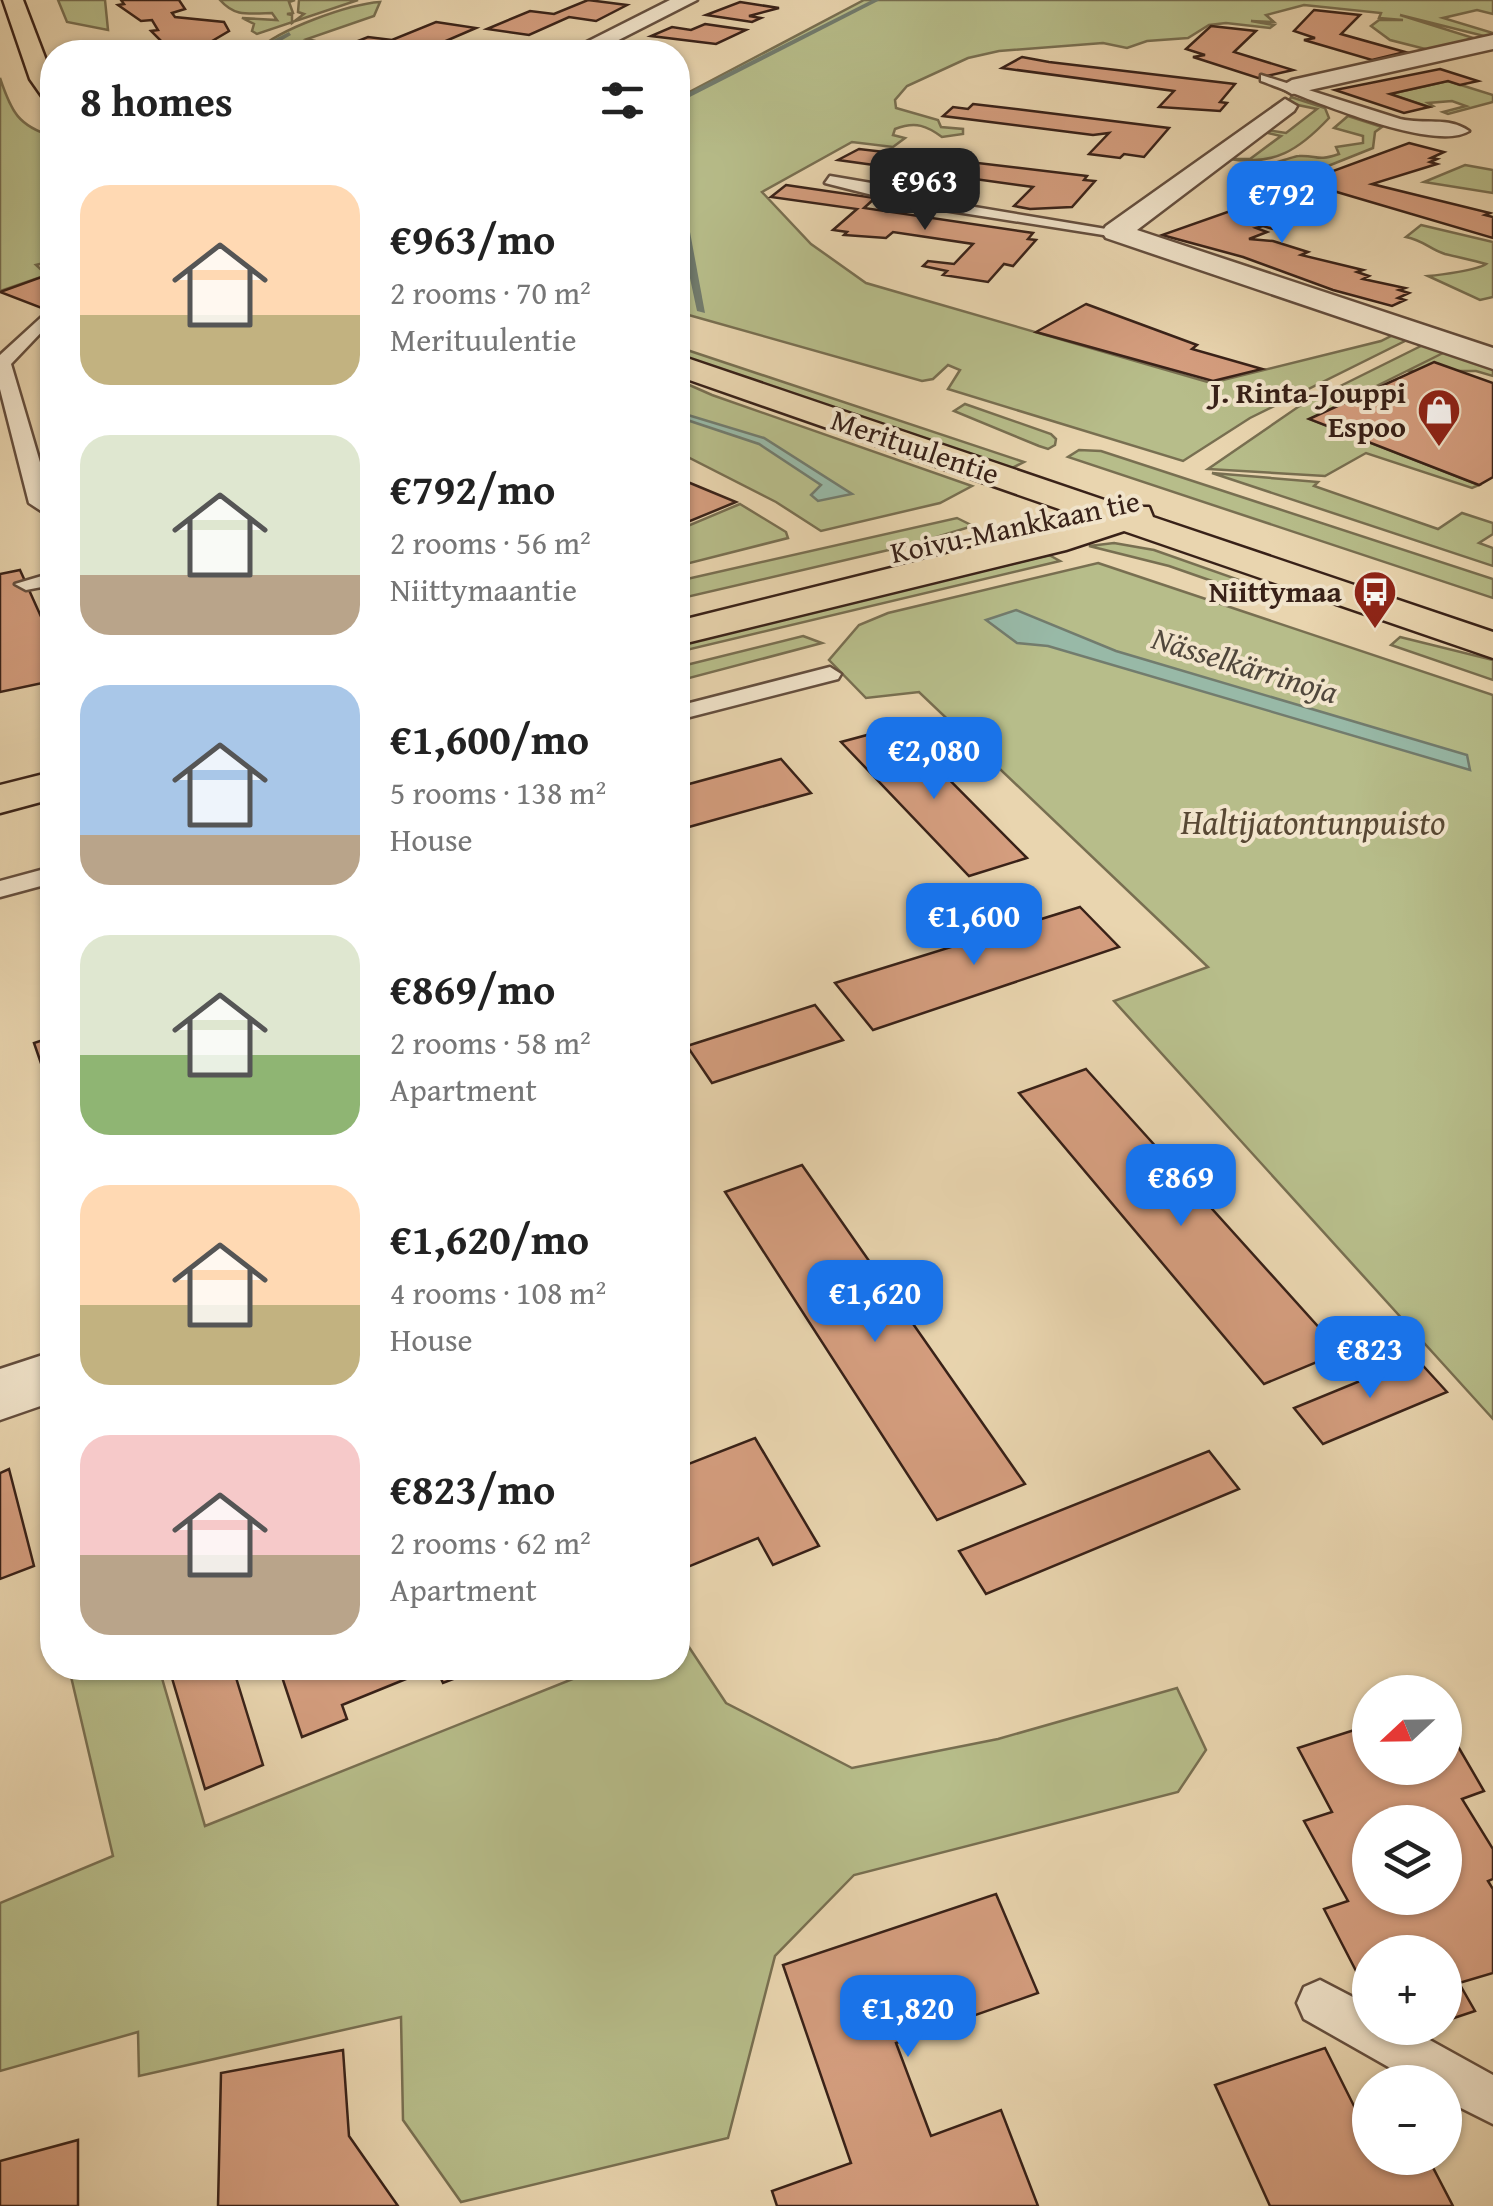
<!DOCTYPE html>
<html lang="en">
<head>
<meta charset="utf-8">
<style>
	body { margin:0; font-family:"Gentium Book Plus",serif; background:#f6f6f6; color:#222; height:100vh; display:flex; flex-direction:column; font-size:38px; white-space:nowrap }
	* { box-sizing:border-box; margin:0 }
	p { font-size:32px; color:#767676 }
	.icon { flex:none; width:55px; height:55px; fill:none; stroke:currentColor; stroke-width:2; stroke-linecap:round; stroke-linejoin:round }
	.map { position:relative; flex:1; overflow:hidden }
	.sheet { position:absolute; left:40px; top:40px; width:650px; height:1640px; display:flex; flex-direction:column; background:#fff; border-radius:40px; box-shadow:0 2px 8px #0004 }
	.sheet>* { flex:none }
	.needle { width:65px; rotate:248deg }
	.fabs { position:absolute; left:1352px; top:1675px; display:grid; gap:20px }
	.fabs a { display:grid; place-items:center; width:110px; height:110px; border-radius:50%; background:#fff; box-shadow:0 2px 8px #0004; font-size:50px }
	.price { position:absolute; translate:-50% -85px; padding:0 22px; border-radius:20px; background:#1a73e8; color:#fff; font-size:32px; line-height:65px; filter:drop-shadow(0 2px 5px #0008) }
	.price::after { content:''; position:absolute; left:50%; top:60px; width:30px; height:22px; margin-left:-15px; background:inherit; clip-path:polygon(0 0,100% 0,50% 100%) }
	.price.selected { background:#222; color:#fff }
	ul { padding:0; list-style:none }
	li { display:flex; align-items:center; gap:30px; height:250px; padding:0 40px }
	li span { display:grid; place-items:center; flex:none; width:280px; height:200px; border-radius:30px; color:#555 }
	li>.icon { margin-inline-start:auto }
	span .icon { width:120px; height:120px; fill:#fffc; stroke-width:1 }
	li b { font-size:42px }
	h2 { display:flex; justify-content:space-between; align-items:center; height:120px; padding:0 40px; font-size:42px }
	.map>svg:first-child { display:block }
	.green { fill:#b7bd8a; stroke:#786f51; stroke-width:2.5 }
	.water { fill:#98b9a7; stroke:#727c6e; stroke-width:2.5 }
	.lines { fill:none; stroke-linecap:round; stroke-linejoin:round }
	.stream { fill:#727c6e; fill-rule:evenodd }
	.building { fill:#d59e7f; stroke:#382118; stroke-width:2.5; fill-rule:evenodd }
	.service-casing { stroke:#644e3e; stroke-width:5 }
	.minor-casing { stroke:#644e3e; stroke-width:5 }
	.primary-casing { stroke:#382118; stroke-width:5 }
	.service { fill:#f1e4cb; fill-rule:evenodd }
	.minor { fill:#f1e4cb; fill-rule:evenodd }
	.primary { fill:#e9d5af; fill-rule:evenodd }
	.labels { text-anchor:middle; stroke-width:8; stroke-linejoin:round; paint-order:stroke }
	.far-poi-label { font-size:30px; font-weight:bold; fill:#382118; stroke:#f1e4cb; text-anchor:end }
	.far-street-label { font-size:30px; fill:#382118; stroke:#f1e4cb }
	.far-water-label { font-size:32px; font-style:italic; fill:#50473c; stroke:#f1e4cb }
	.park-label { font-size:35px; font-style:italic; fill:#584834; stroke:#f1e4cb }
</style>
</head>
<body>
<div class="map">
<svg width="1493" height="2206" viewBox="0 0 1493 2206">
	<rect width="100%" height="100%" fill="#e9d5af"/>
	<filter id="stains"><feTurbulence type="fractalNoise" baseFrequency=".002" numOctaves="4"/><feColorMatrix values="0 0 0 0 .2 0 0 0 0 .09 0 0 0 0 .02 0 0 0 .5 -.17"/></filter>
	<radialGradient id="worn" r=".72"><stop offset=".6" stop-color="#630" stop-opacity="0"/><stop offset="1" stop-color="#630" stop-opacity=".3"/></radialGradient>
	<g class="green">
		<polygon points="58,0 105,0 108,30 67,22"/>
		<path d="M220 0H295L289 2 293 13 287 14 292 15V23L304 14 298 12 299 0H358L257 34 252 31 254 24 242 18 277 20 272 13C245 14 234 16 220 0Z"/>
		<path d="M864 0H1493V14L1477 10 1443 18 1493 33 1492 38 1400 15 1483 41 1437 52 1390 40 1371 26 1379 20H1403L1379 18 1381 13 1304 5 1266 15 1274 22 1251 21 1274 25 1270 28 1226 23 1209 25 1188 38 1147 41 1127 48 1103 43 999 51 968 58 907 86 895 100 896 108 938 120 941 127 963 129V134L942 137C927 126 916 121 895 129L893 135 905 138 893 147 852 142 762 192 811 244 866 283 1211 383 1381 341 1399 332 1413 337 1250 418 1183 461 948 389 960 370 948 365 933 379 922 381 678 312V98Z"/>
		<path d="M380 2 374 16 307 39 331 45 324 52 257 51C278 29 350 4 380 2Z"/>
		<path d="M0 78C11 111 18 126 52 136V261L36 265 47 275 0 291Z"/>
		<polygon points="1448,81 1493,95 1493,102 1448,114 1443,112 1466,106 1452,101 1428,103 1433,106 1429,107 1390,94"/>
		<path d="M1291 97 1325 108 1329 118C1299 150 1274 166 1229 159H1250L1281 136 1264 132 1267 130 1286 133 1317 109 1288 103Z"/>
		<path d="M1348 116 1382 127 1375 132 1373 148 1288 182 1253 181 1256 170C1265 166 1295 156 1299 156 1318 155 1316 162 1339 154L1336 147 1363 143V136L1334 128Z"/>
		<polygon points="1465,165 1493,170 1493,193 1424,182"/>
		<path d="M1421 225 1493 242V297L1480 300 1428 276C1440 275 1478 270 1486 264 1472 260 1461 258 1445 254 1431 250 1423 240 1406 237Z"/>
		<polygon points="1427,343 1493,364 1493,376 1476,371 1407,371 1445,352 1310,419 1479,485 1472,488 1366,453 1325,476 1208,469 1298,407"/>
		<polygon points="678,347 1024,462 1010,469 678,356"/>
		<polygon points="678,380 712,395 972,486 940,503 821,531 776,502 678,452"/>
		<polygon points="965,404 1051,434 1056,439 1055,445 1048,449 1039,446 954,411"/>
		<polygon points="1079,450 1101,451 1493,579 1493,598 1068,457"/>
		<polygon points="1212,473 1318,482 1314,486 1438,529 1462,513 1493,523 1493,534 1479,543 1493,548 1493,566"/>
		<polygon points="740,504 786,532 788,538 678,566 678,530"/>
		<polygon points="957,518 973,526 910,545 678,599 678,581"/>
		<polygon points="1114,543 1154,550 1245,582 1235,589 1169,566 1089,546"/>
		<polygon points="1049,555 1060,561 678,652 678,644"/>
		<polygon points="1098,563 1493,695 1493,1419 1114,1001 1208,967 919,692 866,698 829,660 859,625 888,613"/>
		<polygon points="803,636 822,643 678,681 678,667"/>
		<polygon points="1400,637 1493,660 1493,680 1391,645"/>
		<polygon points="681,1635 726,1703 852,1768 998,1739 1177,1688 1206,1750 1178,1792 854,1875 775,1956 728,2138 461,2202 403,2120 401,2017 139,2076 138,2032 0,2071 0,1903 113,1856 69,1668 159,1668 205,1826 600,1668 678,1668 678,1637"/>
	</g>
	<g class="water">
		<polygon points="678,412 764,438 852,494 818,501 811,495 821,485 759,444 678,417"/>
		<polygon points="1016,610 1116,651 1467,755 1470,770 1048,646 1017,643 986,620"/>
	</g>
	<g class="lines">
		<g class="stream">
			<polygon points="872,0 880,0 678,103 678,98"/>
			<polygon points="289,32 291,35 277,43 284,52 277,52 269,42"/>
			<polygon points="678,222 690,232 705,313 697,311"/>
		</g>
	</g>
	<g class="building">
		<polygon points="121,0 179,0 185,9 172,13 175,17 224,22 229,31 202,47 235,52 172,52 151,31 158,30 152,20 141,21 118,5 124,4"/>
		<polygon points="588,0 627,5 596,21 569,17 529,35 487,29 530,11 554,14"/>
		<polygon points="740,2 779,8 749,16 761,18 752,22 706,15"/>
		<polygon points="1314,10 1360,15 1341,34 1405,52 1372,60 1304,40 1315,38 1294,31"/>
		<polygon points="436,22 476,28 432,47 408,43 385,52 330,52 368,37 392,40"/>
		<polygon points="705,24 746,30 716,44 651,36 672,27 691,30"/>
		<polygon points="1211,26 1256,31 1234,52 1293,70 1258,78 1193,57 1205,55 1186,49"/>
		<polygon points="1022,57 1049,62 1235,84 1220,102 1227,103 1220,111 1159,107 1174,91 1002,68"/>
		<polygon points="1440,69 1478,81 1460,85 1448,81 1390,94 1429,107 1404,113 1335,90"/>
		<polygon points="973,104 1024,110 1169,128 1144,157 1124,154 1120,158 1089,154 1109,133 1093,135 943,116 953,107 968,109"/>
		<polygon points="1409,143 1444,152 1431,158 1437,159 1430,162 1437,164 1372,184 1490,213 1485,215 1493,217 1493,238 1303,182"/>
		<polygon points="859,149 1087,176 1084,180 1095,181 1072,207 1030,209 1014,206 1033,187 838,160"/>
		<polygon points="786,185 875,198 864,208 1033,233 1028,239 1036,240 1013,266 1004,264 988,282 943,275 947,271 923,266 928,261 954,264 973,244 893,232 886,238 844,235 847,232 833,230 857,209 771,197"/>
		<polygon points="1290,190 1319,199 1313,201 1321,204 1313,207 1322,210 1310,215 1300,212 1287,217 1297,220 1273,229 1263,226 1256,228 1267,232 1249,239 1273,241 1308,252 1301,255 1363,270 1357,272 1369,276 1363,279 1405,288 1399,290 1409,293 1398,298 1405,300 1392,306 1333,290 1243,257 1162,235"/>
		<polygon points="47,275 52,277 52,312 0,292"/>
		<polygon points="1086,304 1197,345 1192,349 1262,369 1213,381 1036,332"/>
		<polygon points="1434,362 1493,383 1493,477 1479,485 1309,419"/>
		<polygon points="678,478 736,502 678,526"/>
		<polygon points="20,570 52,641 52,681 0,692 0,574"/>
		<polygon points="897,727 1027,858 969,876 841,742"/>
		<polygon points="781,759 811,793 678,830 678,787"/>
		<polygon points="1080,907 1119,947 873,1030 835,983"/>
		<polygon points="815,1005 843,1040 712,1083 687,1046"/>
		<polygon points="52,1037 52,1095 34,1043"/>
		<polygon points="1086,1069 1341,1352 1264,1384 1019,1093"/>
		<polygon points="802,1165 1025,1484 937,1520 725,1192"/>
		<polygon points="1416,1358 1447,1392 1323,1444 1294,1408"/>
		<polygon points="755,1438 819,1546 773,1565 758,1538 678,1571 678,1468"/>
		<polygon points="1209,1451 1239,1489 986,1594 959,1551"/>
		<polygon points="9,1469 34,1566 0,1579 0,1473"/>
		<polygon points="169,1668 233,1668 263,1765 205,1789"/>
		<polygon points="279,1668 433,1668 342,1705 347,1719 302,1737"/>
		<polygon points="436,1668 482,1668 443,1683"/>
		<path d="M1445 1724 1484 1791 1462 1799 1493 1849V1879L1488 1881 1493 1889V1973L1459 1983 1475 2011 1445 2021V1952H1370V1998L1324 1909 1348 1901 1304 1821 1332 1812 1298 1748 1370 1725V1768H1445ZM1370 1822H1445V1898H1370Z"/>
		<polygon points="996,1894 1038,1993 896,2043 931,2136 1001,2110 1038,2206 777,2206 772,2191 851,2163 783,1965"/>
		<polygon points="1325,2048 1370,2138 1370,2158 1428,2158 1453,2206 1270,2206 1215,2085"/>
		<polygon points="343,2050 349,2136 398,2206 218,2206 221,2073"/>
		<polygon points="78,2140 78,2206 0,2206 0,2161"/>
	</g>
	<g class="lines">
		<g class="service-casing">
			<g id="service">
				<path d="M1261 75 1400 119C1425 125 1447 116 1469 131 1433 154 1301 95 1261 81Z"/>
				<polygon points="830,176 877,184 915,197 1124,232 1116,237 912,205 825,183"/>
				<polygon points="47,312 52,313 52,321 11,364 52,503 52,518 29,503 0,389 0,355"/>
				<polygon points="52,573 52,585 26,590 15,584"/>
				<polygon points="830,667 841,674 838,679 678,720 678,706"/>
				<polygon points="52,867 52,883 0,897 0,881"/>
				<polygon points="1320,1980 1370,2006 1370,2028 1408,2028 1493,2075 1493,2124 1445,2100 1445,2082 1415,2082 1304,2019 1297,2003 1304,1987"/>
			</g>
		</g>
		<g class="minor-casing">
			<g id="minor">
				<polygon points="670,0 697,0 595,52 567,52"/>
				<polygon points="1493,35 1493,49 1292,94 1280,87 1292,80"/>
				<polygon points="1285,99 1297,106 1294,111 1137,230 1493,348 1493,369 1106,238 1102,232 1106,226"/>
				<polygon points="52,1352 52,1402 0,1420 0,1369"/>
			</g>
		</g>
		<g class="primary-casing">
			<g id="primary">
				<polygon points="3,0 23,0 52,76 52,101 44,99 30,79"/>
				<polygon points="678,355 1125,507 1149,507 1153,517 1493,632 1493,658 1124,531 1066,550 678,645 678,621 1088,519 678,376"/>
				<polygon points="52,772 52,799 0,813 0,785"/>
			</g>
		</g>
		<use href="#service" class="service"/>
		<use href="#minor" class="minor"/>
		<use href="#primary" class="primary"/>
	</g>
	<defs>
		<g id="shop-pin" transform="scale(2.25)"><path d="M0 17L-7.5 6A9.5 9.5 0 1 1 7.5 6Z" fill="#8f2418" stroke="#f1e4cb"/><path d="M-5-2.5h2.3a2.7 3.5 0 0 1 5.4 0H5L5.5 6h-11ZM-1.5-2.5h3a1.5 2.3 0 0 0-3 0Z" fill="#fff"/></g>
		<g id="bus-pin" transform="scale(2.25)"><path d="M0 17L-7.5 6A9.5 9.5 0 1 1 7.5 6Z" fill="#8f2418" stroke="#f1e4cb"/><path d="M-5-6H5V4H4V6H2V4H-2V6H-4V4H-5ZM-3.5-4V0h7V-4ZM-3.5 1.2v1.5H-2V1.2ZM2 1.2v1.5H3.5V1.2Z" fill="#fff"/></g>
	</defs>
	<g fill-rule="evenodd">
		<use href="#shop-pin" x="1439" y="410"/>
		<use href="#bus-pin" x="1375" y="592"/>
	</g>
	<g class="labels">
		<g class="far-poi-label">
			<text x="1406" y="403">J. Rinta-Jouppi<tspan x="1406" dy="34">Espoo</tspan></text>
			<text x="1342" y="602">Niittymaa</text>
		</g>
		<g class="far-street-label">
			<text transform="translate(915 447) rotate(19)" y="10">Merituulentie</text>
			<text transform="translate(1015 527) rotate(-12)" y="10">Koivu-Mankkaan tie</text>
		</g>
		<g class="far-water-label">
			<text transform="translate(1245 665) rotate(17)" y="11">Nässelkärrinoja</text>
		</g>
		<g class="park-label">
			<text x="1313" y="834">Haltijatontunpuisto</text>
		</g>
	</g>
	<rect width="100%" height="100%" filter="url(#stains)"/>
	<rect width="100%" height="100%" fill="url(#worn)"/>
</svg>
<div class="fabs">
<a><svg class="needle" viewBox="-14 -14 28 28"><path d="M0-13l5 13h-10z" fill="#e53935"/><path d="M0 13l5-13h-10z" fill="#767676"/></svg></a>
<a><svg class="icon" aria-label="layers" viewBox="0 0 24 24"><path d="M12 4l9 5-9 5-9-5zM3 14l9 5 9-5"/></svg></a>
<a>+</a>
<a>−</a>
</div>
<b class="price selected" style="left:925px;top:233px">€963</b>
<b class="price" style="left:1282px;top:246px">€792</b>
<b class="price" style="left:934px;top:802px">€2,080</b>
<b class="price" style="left:974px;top:968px">€1,600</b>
<b class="price" style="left:1181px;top:1229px">€869</b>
<b class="price" style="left:875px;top:1345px">€1,620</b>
<b class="price" style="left:1370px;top:1401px">€823</b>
<b class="price" style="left:908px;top:2060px">€1,820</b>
<section class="sheet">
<h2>8 homes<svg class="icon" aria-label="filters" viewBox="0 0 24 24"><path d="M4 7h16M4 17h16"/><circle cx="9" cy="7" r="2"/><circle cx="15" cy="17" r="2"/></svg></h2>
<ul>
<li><span style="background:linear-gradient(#ffd9b3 65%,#c2b280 0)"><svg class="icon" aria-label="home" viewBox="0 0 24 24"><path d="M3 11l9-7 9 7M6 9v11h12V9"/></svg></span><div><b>€963/mo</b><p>2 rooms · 70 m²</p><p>Merituulentie</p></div></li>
<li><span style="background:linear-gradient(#dfe7d0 70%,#b9a48a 0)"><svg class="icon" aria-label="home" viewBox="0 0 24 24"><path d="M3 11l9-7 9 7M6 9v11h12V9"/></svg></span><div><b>€792/mo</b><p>2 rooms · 56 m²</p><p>Niittymaantie</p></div></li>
<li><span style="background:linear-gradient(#a9c7e8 75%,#b9a48a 0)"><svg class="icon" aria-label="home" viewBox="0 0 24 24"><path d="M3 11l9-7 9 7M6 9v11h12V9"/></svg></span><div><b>€1,600/mo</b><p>5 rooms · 138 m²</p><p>House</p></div></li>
<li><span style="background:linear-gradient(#dfe7d0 60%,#8fb573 0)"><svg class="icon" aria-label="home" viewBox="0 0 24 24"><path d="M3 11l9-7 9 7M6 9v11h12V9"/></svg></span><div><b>€869/mo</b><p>2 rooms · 58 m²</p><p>Apartment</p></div></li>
<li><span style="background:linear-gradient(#ffd9b3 60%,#c2b280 0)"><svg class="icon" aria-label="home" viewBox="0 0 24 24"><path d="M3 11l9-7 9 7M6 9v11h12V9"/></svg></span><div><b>€1,620/mo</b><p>4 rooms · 108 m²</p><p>House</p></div></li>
<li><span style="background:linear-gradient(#f6c9c9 60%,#b9a48a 0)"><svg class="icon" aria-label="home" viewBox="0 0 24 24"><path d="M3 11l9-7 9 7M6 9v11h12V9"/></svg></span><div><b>€823/mo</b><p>2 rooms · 62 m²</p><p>Apartment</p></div></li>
</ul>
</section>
</div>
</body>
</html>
